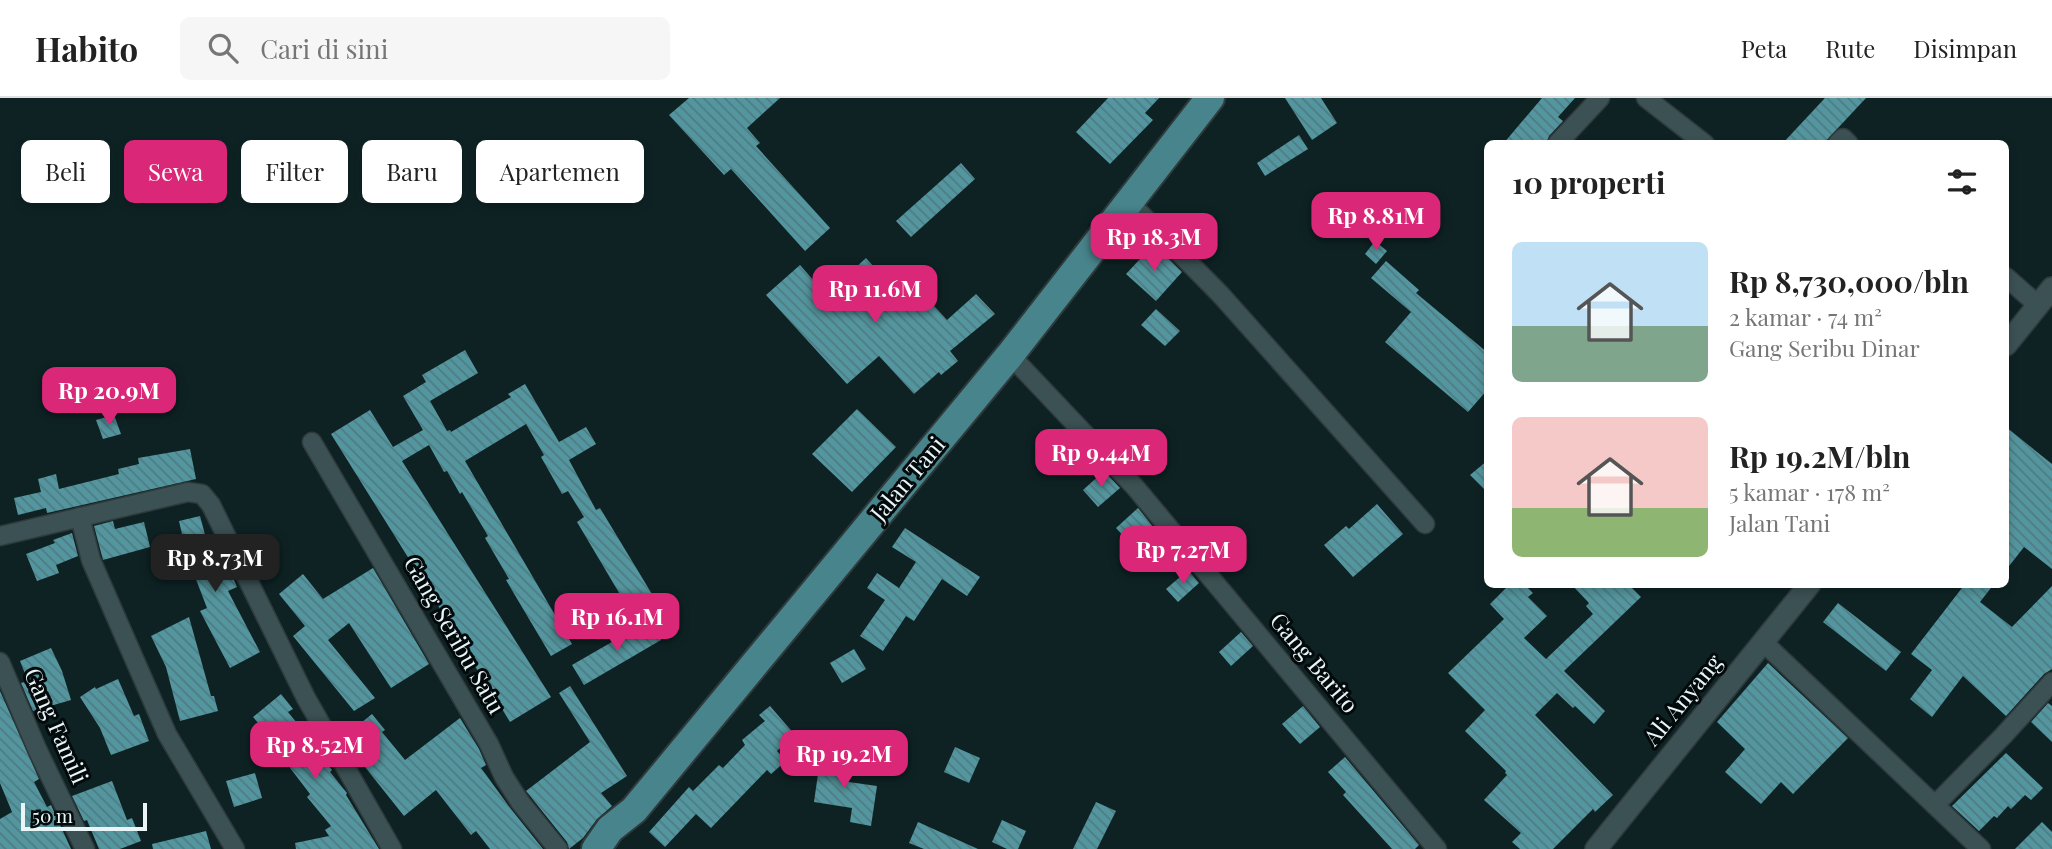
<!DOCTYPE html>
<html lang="id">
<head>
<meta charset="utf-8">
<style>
	body { margin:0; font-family:"Playfair Display",serif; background:#f6f6f6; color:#222; height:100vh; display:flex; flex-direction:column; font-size:26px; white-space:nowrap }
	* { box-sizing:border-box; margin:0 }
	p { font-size:23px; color:#767676 }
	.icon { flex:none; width:38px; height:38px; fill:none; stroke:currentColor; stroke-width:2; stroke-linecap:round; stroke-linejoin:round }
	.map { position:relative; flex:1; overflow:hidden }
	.details { position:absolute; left:1484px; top:42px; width:525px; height:448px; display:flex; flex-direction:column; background:#fff; border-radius:10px; box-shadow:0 4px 10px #0003 }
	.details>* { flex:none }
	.banner { position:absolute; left:21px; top:42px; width:665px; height:63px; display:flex; gap:14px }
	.scale { position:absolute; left:21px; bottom:18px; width:126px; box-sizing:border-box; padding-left:7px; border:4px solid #e9f5f7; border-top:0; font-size:19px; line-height:24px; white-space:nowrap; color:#e9f5f7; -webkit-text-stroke:5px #030a0b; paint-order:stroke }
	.price { position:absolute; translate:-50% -60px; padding:0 16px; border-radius:14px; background:#db2777; color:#fff; font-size:23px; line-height:46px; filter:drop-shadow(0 2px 4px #0008) }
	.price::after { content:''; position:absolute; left:50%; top:42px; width:21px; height:16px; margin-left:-10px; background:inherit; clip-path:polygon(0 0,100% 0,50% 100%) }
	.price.current { background:#222; color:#fff }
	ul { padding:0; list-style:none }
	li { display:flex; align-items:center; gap:21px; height:175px; padding:0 28px }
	li span { display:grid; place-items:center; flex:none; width:196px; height:140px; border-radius:10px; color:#555 }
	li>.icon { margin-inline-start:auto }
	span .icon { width:84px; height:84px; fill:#fffc; stroke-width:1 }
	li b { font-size:30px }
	h2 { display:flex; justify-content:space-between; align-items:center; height:84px; padding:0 28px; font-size:30px }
	.tag { padding:0 24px; border-radius:10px; background:#fff; box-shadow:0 4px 10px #0003; font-size:24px; line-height:63px }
	.tag.current { background:#db2777; color:#fff }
	header { display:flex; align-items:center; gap:42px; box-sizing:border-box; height:98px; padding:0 35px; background:#fff; border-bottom:2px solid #e0e0e0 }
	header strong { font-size:33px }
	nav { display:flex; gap:38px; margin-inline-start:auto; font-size:24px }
	.search { width:490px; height:63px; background:#f6f6f6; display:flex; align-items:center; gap:18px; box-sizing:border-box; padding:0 24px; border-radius:10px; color:#767676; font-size:26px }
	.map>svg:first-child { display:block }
	.building { fill:url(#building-back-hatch) }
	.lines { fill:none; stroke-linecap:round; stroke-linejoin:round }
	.minor-casing { stroke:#2f3a3c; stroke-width:21 }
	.tertiary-casing { stroke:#2f3a3c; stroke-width:24 }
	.trunk-casing { stroke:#2f3a3c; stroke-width:32 }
	.minor { stroke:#3c5154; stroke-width:18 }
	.tertiary { stroke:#3c5154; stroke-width:21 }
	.trunk { stroke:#48848b; stroke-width:28 }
	.labels { text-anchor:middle; stroke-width:6; stroke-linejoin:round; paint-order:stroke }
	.street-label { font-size:23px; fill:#e9f5f7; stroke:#030a0b }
</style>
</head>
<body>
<header>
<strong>Habito</strong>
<div class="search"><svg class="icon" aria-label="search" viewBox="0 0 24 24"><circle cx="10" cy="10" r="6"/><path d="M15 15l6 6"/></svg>Cari di sini</div>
<nav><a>Peta</a><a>Rute</a><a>Disimpan</a></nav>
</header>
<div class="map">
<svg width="2052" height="751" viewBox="0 0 2052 751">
	<defs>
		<pattern id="building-back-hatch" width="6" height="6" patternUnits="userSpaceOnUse" patternTransform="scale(1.75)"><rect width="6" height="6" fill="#54969f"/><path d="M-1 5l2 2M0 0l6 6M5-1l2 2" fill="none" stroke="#4f7b81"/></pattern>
	</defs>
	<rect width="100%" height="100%" fill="#0e2224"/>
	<g class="building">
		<polygon points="689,0 780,0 747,30 760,45 756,48 830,130 805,153 731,71 724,77 669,17"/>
		<polygon points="1108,0 1159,0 1145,15 1153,22 1110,66 1076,34"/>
		<polygon points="1285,0 1321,0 1337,25 1312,42"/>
		<polygon points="1542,0 1575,0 1558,19 1563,23 1549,38 1546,46 1503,46"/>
		<polygon points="1825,0 1866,0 1823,46 1782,46"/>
		<polygon points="1299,37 1308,51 1265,78 1257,65"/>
		<polygon points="961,65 975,81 911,139 896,123"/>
		<polygon points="1375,143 1387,153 1376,166 1365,156"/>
		<polygon points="1154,146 1182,174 1156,203 1126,176"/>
		<polygon points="866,160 909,208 923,196 947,222 976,196 995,216 950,253 958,263 941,277 939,274 914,296 879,258 847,286 766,197 800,167 822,192 838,178 842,182"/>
		<polygon points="1386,163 1419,192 1416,195 1488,255 1488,291 1468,314 1385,244 1411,214 1371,180"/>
		<polygon points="1156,211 1180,233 1165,248 1141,227"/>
		<polygon points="465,252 478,275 430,303 447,333 450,332 451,334 511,299 508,296 525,286 559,344 586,329 596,346 569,362 596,412 600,410 658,506 634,520 577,424 584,419 568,393 562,396 541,359 544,357 526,326 465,363 572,546 551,558 506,482 509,481 485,440 488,438 462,394 460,396 447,373 444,374 429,347 402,363 551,599 510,624 493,596 489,598 477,579 480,577 464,549 331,336 370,312 393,349 423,332 403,298 426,284 422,277"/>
		<polygon points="857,311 896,349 852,394 812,356"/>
		<polygon points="114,317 121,336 103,341 96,322"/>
		<polygon points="2006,329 2052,366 2052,471 2024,449 2006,472"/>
		<polygon points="190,351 196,381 47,415 46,410 18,417 14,400 41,394 38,381 56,376 59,391 119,376 118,371 139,366 138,360"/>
		<polygon points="1488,362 1488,395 1470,377"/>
		<polygon points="1104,373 1120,390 1098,409 1083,392"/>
		<polygon points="1377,406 1403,436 1353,479 1324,447 1346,428 1349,431"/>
		<polygon points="1138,410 1158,435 1137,453 1116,430"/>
		<polygon points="200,418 207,444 217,472 228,468 237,489 228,493 260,554 230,570 200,513 207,510 192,471 183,475 173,449 184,445 179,423"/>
		<polygon points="113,423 115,431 144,424 150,449 103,462 94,428"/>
		<polygon points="905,430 980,479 967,498 942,481 914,523 906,518 883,553 860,538 885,502 867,490 877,475 899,490 916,464 892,449"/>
		<polygon points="72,435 78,458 56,467 59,475 37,483 26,456 55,445 53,442"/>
		<polygon points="373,470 429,566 391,590 349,525 328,542 375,600 354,613 293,538 305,528 279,496 303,476 323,501"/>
		<polygon points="1188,472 1199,485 1178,504 1166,491"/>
		<polygon points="1510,486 1524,486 1533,495 1528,499 1547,518 1524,540 1546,561 1593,516 1586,508 1589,505 1571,486 1628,486 1641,499 1564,573 1605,613 1594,626 1575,608 1573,610 1557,595 1535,617 1613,697 1595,714 1593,711 1553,751 1520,751 1512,744 1521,735 1484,702 1507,677 1505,675 1506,673 1465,633 1485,612 1448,575 1504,521 1490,506"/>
		<polygon points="1965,486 1994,486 1980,504 2012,529 2052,488 2052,571 2044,576 2006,618 1963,578 1932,619 1910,601 1932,572 1911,556"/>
		<polygon points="1838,505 1901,554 1886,573 1823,524"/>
		<polygon points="189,519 211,598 214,598 218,613 180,623 166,569 151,538"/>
		<polygon points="650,522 661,542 584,587 572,567"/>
		<polygon points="1241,534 1253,548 1231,568 1219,554"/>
		<polygon points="51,550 62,573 71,602 33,613 21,585 28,583 20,563"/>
		<polygon points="854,551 866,571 842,585 830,565"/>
		<polygon points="1768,565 1848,640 1793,696 1781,684 1761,706 1725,674 1745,651 1717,624"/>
		<polygon points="118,581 134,618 139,616 149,643 111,657 100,630 80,599 95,589 96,591"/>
		<polygon points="570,588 627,678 601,695 612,708 597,721 583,740 569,751 567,744 526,693 590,644 559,595"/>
		<polygon points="0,593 39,681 34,684 47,709 51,707 71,751 0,751 0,721 12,714 0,685"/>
		<polygon points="281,596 293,611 288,614 315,647 313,649 332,672 330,674 347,695 346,697 379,751 296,751 295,745 329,738 325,732 331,728 307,699 310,696 271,645 273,643 253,619"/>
		<polygon points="2048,605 2052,608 2052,644 2031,624"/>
		<polygon points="770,608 795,637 777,653 786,663 771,676 767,672 711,730 696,716 665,749 649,734 689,689 693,693 719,667 723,670 745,647 742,642 765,623 759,617"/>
		<polygon points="1303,608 1320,629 1300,646 1282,626"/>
		<polygon points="372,616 385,632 382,634 405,662 460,620 479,651 486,667 481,670 511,711 543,751 490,751 476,733 471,737 436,692 404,718 357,659 360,656 345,638"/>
		<polygon points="955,649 980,660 969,685 944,674"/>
		<polygon points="821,655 846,659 842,683 877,688 871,728 850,724 852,710 814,704"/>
		<polygon points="2006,655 2043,690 2031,702 2025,697 2011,711 2008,708 1997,720 1994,718 1979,733 1952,708"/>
		<polygon points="1345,659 1419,747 1415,751 1392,751 1343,697 1346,694 1328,674"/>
		<polygon points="255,675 262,700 234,709 226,683"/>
		<polygon points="112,683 127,722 132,720 141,743 120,751 99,751 87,722 84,723 72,698"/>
		<polygon points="1096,704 1116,713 1097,751 1073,751"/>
		<polygon points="1002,722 1026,733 1018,751 1007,751 992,744"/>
		<polygon points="918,724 978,751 924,751 909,745"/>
		<polygon points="2042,724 2052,734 2052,751 2015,751"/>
		<polygon points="206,733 211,751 153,751 152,746"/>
	</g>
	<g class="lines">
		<g class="minor-casing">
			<g id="minor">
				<polyline points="1646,0 1705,46"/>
				<polyline points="1557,46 1600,0"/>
				<polyline points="1837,46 1843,40 1849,46"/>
				<polyline points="1129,104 1220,196 1425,426"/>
				<polyline points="2006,179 2039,208"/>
				<polyline points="1010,257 1135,389 1437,751"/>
				<polyline points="312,344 489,646 504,679 520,704 558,751"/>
				<polyline points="80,419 91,462 167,636 235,751"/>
				<polyline points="0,438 188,394 202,396 211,407 306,600 392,751"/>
				<polyline points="1764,545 1981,751"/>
				<polyline points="0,564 37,651 85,751"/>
				<polyline points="1935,707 2003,638 2052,584"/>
			</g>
		</g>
		<g class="tertiary-casing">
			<g id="tertiary">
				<polyline points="2006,247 2052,190"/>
				<polyline points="1596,751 1810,486"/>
			</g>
		</g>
		<g class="trunk-casing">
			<polyline id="trunk" points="596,751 610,731 634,712 1010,257 1210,0"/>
		</g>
		<use href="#minor" class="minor"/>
		<use href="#tertiary" class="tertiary"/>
		<use href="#trunk" class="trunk"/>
	</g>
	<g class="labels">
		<g class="street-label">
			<text transform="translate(908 381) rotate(-50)" y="8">Jalan Tani</text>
			<text transform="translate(454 537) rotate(60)" y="8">Gang Seribu Satu</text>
			<text transform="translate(1314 565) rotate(50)" y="8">Gang Barito</text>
			<text transform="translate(1683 602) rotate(-51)" y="8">Ali Anyang</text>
			<text transform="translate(56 628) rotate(66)" y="8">Gang Famili</text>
		</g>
	</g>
</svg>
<div class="scale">50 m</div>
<b class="price" style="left:1376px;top:154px">Rp 8.81M</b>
<b class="price" style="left:1154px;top:175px">Rp 18.3M</b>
<b class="price" style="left:875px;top:227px">Rp 11.6M</b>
<b class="price" style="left:109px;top:329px">Rp 20.9M</b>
<b class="price" style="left:1101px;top:391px">Rp 9.44M</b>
<b class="price" style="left:1183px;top:488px">Rp 7.27M</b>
<b class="price current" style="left:215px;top:496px">Rp 8.73M</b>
<b class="price" style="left:617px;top:555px">Rp 16.1M</b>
<b class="price" style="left:315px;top:683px">Rp 8.52M</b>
<b class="price" style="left:844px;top:692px">Rp 19.2M</b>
<div class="banner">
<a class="tag">Beli</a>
<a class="tag current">Sewa</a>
<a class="tag">Filter</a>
<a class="tag">Baru</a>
<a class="tag">Apartemen</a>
</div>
<section class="details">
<h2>10 properti<svg class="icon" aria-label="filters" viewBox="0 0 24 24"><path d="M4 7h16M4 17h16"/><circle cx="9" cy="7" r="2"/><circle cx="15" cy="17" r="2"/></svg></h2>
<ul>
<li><span style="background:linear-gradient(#bfe0f5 60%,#7fa58c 0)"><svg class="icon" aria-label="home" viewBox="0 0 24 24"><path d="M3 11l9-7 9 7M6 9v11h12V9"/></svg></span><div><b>Rp 8,730,000/bln</b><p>2 kamar · 74 m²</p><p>Gang Seribu Dinar</p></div></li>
<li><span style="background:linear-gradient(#f6c9c9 65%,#8fb573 0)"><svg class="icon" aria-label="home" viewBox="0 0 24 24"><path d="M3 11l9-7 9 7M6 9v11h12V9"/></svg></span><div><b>Rp 19.2M/bln</b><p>5 kamar · 178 m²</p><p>Jalan Tani</p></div></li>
</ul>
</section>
</div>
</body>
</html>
